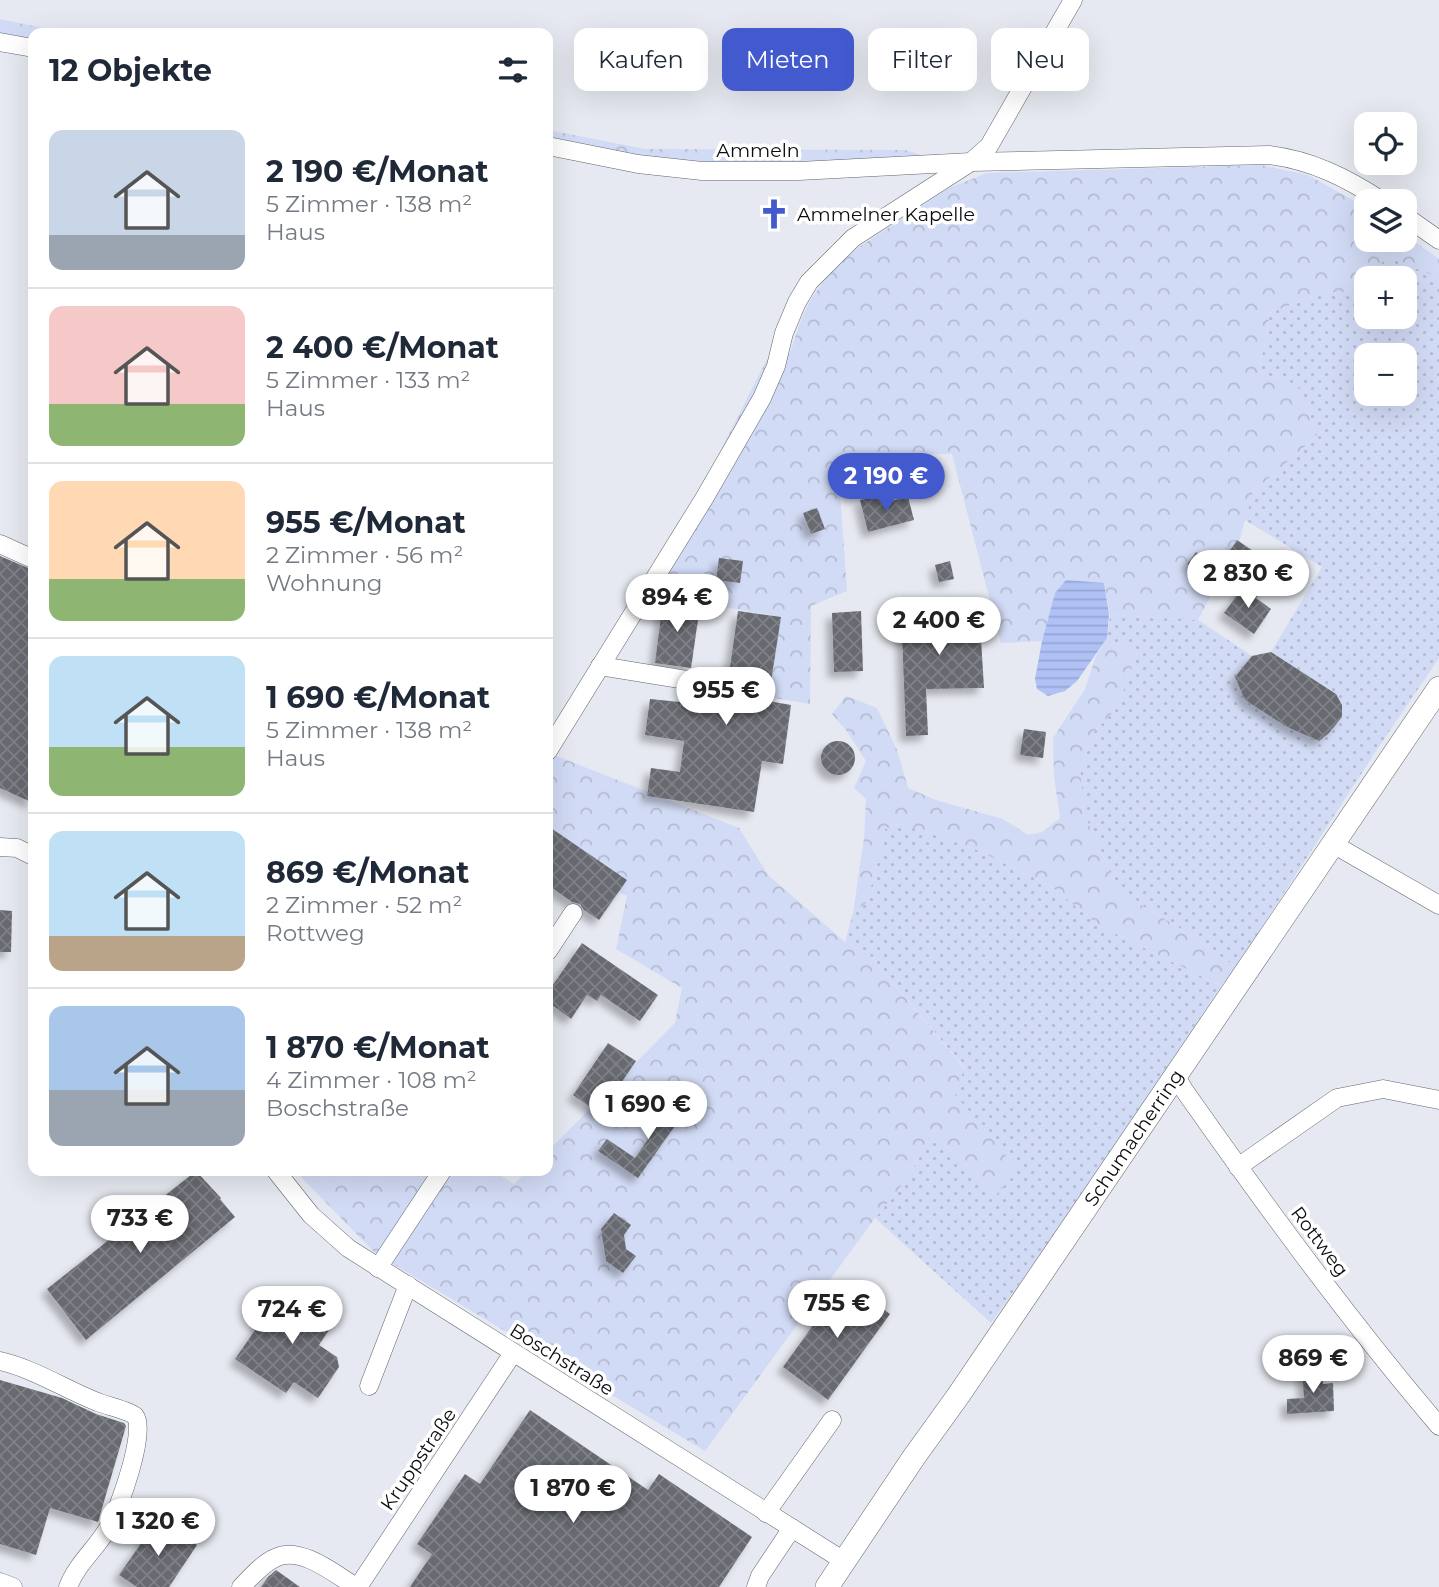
<!DOCTYPE html>
<html lang="de">
<head>
<meta charset="utf-8">
<style>
	body { margin:0; font-family:Montserrat,sans-serif; background:#f6f6f7; color:#1f2937; height:100vh; display:flex; flex-direction:column; font-size:26px; white-space:nowrap }
	* { box-sizing:border-box; margin:0 }
	p { font-size:23px; color:#747a83 }
	.icon { flex:none; width:38px; height:38px; fill:none; stroke:currentColor; stroke-width:2; stroke-linecap:round; stroke-linejoin:round }
	.map { position:relative; flex:1; overflow:hidden }
	.panel { position:absolute; left:28px; top:28px; width:525px; height:1148px; display:flex; flex-direction:column; background:#fff; border-radius:14px; box-shadow:0 7px 28px #0002 }
	.panel>* { flex:none }
	.guide { position:absolute; left:574px; top:28px; width:665px; height:63px; display:flex; gap:14px }
	.controls { position:absolute; left:1354px; top:112px; display:grid; gap:14px }
	.controls a { display:grid; place-items:center; width:63px; height:63px; border-radius:14px; background:#fff; box-shadow:0 7px 28px #0002; font-size:35px }
	.price { position:absolute; translate:-50% -60px; padding:0 16px; border-radius:24px; background:#fff; color:#222; font-size:23px; line-height:46px; filter:drop-shadow(0 2px 4px #0008) }
	.price::after { content:''; position:absolute; left:50%; top:42px; width:21px; height:16px; margin-left:-10px; background:inherit; clip-path:polygon(0 0,100% 0,50% 100%) }
	.price.selected { background:#425acd; color:#fff }
	ul { padding:0; list-style:none }
	li { display:flex; align-items:center; gap:21px; height:175px; padding:0 21px }
	li+li { border-top:2px solid #e0e1e3 }
	li span { display:grid; place-items:center; flex:none; width:196px; height:140px; border-radius:14px; color:#555 }
	li>.icon { margin-inline-start:auto }
	span .icon { width:84px; height:84px; fill:#fffc; stroke-width:1 }
	li b { font-size:30px }
	h2 { display:flex; justify-content:space-between; align-items:center; height:84px; padding:0 21px; font-size:30px }
	.tag { padding:0 24px; border-radius:14px; background:#fff; box-shadow:0 7px 28px #0002; font-size:24px; line-height:63px }
	.tag.selected { background:#425acd; color:#fff }
	.map>svg:first-child { display:block }
	.grass { fill:url(#grass-dots); fill-rule:evenodd }
	.forest { fill:url(#forest-crowns) }
	.water { fill:url(#water-rules) }
	.building { fill:url(#building-cross-hatch); filter:url(#shadow) }
	.lines { fill:none; stroke-linecap:round; stroke-linejoin:round }
	.minor-casing { stroke:#62656c; stroke-width:19 }
	.major-casing { stroke:#62656c; stroke-width:24 }
	.minor { stroke:#fff; stroke-width:18 }
	.major { stroke:#fff; stroke-width:23 }
	.labels { text-anchor:middle; stroke-width:7; stroke-linejoin:round; paint-order:stroke }
	.street-label { font-size:19px; fill:#0b0c0f; stroke:#fff }
	.poi-label { font-size:19px; fill:#0b0c0f; stroke:#fff; text-anchor:start }
</style>
</head>
<body>
<div class="map">
<svg width="1439" height="1587" viewBox="0 0 1439 1587">
	<defs>
		<pattern id="grass-dots" width="8" height="8" patternUnits="userSpaceOnUse" patternTransform="scale(1.75)"><rect width="8" height="8" fill="#d2dbf5"/><path d="M2 2h.1M6 6h.1" fill="none" stroke="#b3bbd1" stroke-width="1.8" stroke-linecap="round"/></pattern>
		<pattern id="forest-crowns" width="20" height="18" patternUnits="userSpaceOnUse" patternTransform="scale(1.75)"><rect width="20" height="18" fill="#d2dbf5"/><path d="M2 6a3 3 0 1 1 6 0M12 15a3 3 0 1 1 6 0" fill="none" stroke="#b3bbd1"/></pattern>
		<pattern id="water-rules" width="6" height="5" patternUnits="userSpaceOnUse" patternTransform="scale(1.75)"><rect width="6" height="5" fill="#b0c1f6"/><path d="M0 2.5h6" fill="none" stroke="#96a5d2"/></pattern>
		<pattern id="building-cross-hatch" width="8" height="8" patternUnits="userSpaceOnUse" patternTransform="scale(1.75)"><rect width="8" height="8" fill="#686a71"/><path d="M0 0l8 8M0 8l8-8" fill="none" stroke="#7f8186"/></pattern>
		<filter id="shadow"><feDropShadow dx="-6" dy="6" stdDeviation="3.5" flood-color="#0004"/></filter>
	</defs>
	<rect width="100%" height="100%" fill="#e6e9f1"/>
	<g class="grass">
		<path d="M1387 256 1439 278V658L1374 754 1236 967 1175 925 1144 907 1116 887 1100 848 1084 814 1080 769 1094 732 1117 708 1137 653 1107 638 1110 615 1198 620 1252 656 1287 727 1318 741 1329 733 1336 694 1271 652 1322 567 1245 520 1253 492 1317 436 1298 386 1259 372 1270 313 1320 293 1360 291 1367 282V317H1405V278H1370ZM1367 355H1405V394H1367Z"/>
		<polygon points="900,823 975,849 1051,886 1098,925 1221,986 1070,1213 991,1323 875,1218 908,1178 932,1131 996,1195 953,1092 965,1068 868,953 845,942 853,913 866,903 875,873 885,829"/>
	</g>
	<g class="forest">
		<polygon points="0,19 67,33 33,33 33,46 0,40"/>
		<polygon points="548,130 645,149 905,150 938,160 802,165 639,160 548,143"/>
		<polygon points="1261,165 1308,175 1367,208 1367,240 1405,240 1405,235 1439,259 1439,278 1387,256 1370,278 1367,278 1367,282 1360,291 1320,293 1270,313 1259,372 1298,386 1317,436 1253,492 1238,545 1198,620 1110,615 1104,583 1055,593 1042,641 1001,643 952,454 869,453 840,492 847,591 811,606 810,704 763,696 771,615 636,593 705,481 767,359 790,353 799,325 809,302 831,271 859,247 949,188 987,173"/>
		<polygon points="1107,638 1137,653 1117,708 1094,732 1080,769 1084,814 1100,848 1116,887 1144,907 1175,925 1236,967 1221,986 1098,925 1051,886 975,849 900,823 885,829 875,873 866,903 853,913 864,838 866,799 854,788 866,761 846,730 832,714 846,696 877,708 897,750 908,788 936,800 1003,819 1028,835 1042,832 1060,818 1054,776 1053,738 1085,689 1096,656"/>
		<polygon points="554,755 739,828 768,875 845,942 868,953 965,1069 953,1092 1018,1170 996,1195 932,1131 908,1178 875,1218 705,1451 375,1253 302,1178 298,1171 493,1171 514,1184 527,1171 548,1171 548,1151 675,1023 682,988 616,949 627,896 548,854 548,767"/>
	</g>
	<polygon class="water" points="1066,580 1104,583 1109,614 1107,638 1077,681 1065,691 1048,696 1037,689 1035,679 1042,641 1055,593"/>
	<g class="building">
		<polygon points="881,495 883,503 908,497 914,520 868,532 860,500"/>
		<polygon points="817,508 825,529 811,534 803,513"/>
		<polygon points="1237,540 1259,555 1244,576 1223,561"/>
		<polygon points="1196,552 1214,564 1206,576 1187,564"/>
		<polygon points="0,556 33,570 33,803 0,788"/>
		<polygon points="719,558 743,561 740,583 716,580"/>
		<polygon points="950,561 954,579 939,582 935,565"/>
		<polygon points="1245,584 1259,594 1256,598 1271,609 1254,634 1224,613"/>
		<polygon points="663,601 700,606 691,668 655,663"/>
		<polygon points="979,606 984,688 926,689 928,735 906,736 901,609"/>
		<polygon points="738,611 781,617 768,701 791,705 783,764 762,761 754,812 647,796 651,768 680,772 684,741 645,735 650,699 690,703 691,692 709,695 717,693 726,695"/>
		<polygon points="861,611 863,671 834,672 832,613"/>
		<polygon points="1271,652 1336,694 1342,705 1342,717 1329,733 1319,741 1287,727 1245,700 1235,677 1252,656"/>
		<polygon points="1024,729 1046,732 1043,758 1020,755"/>
		<circle cx="838" cy="758" r="17"/>
		<polygon points="548,826 627,880 599,920 584,910 580,904 572,902 548,885"/>
		<polygon points="0,910 12,911 11,952 0,952"/>
		<polygon points="582,943 658,995 640,1021 601,995 597,1001 587,995 571,1019 548,1002 548,992"/>
		<polygon points="608,1043 636,1061 600,1114 573,1095"/>
		<polygon points="679,1094 692,1102 638,1178 598,1151 607,1139 635,1158"/>
		<polygon points="196,1171 221,1198 220,1199 235,1217 86,1340 47,1289"/>
		<polygon points="614,1213 631,1225 624,1235 626,1249 636,1256 623,1273 606,1261 601,1229"/>
		<polygon points="845,1281 890,1314 828,1400 783,1367"/>
		<polygon points="285,1287 335,1321 319,1345 337,1357 339,1367 318,1398 294,1382 286,1393 235,1359"/>
		<polygon points="1322,1369 1323,1384 1333,1383 1334,1411 1287,1414 1287,1399 1304,1398 1302,1370"/>
		<polygon points="0,1380 62,1398 96,1414 124,1423 126,1426 98,1522 50,1508 36,1555 0,1544"/>
		<polygon points="530,1410 648,1490 659,1474 752,1537 719,1587 410,1587 432,1554 417,1544 465,1474 480,1484"/>
		<polygon points="158,1519 197,1545 169,1587 137,1587 119,1575"/>
		<polygon points="276,1570 300,1587 261,1587 268,1577"/>
	</g>
	<g class="lines">
		<g class="minor-casing">
			<g id="minor">
				<polyline points="0,42 33,48"/>
				<path d="M548 146 638 164 702 171H799L971 162 1269 155C1311 160 1347 178 1382 201"/>
				<polyline points="1405,216 1439,240"/>
				<polyline points="0,544 33,559"/>
				<polyline points="600,666 711,684"/>
				<polyline points="548,751 705,497 762,398 776,366 784,333 797,302 809,282 853,238 971,162 989,146 1073,0"/>
				<polyline points="1333,844 1439,905"/>
				<polyline points="0,847 17,848 33,856"/>
				<polyline points="548,951 573,913"/>
				<path d="M1175 1075 1184 1090C1265 1205 1348 1319 1439 1426"/>
				<polyline points="1238,1167 1337,1098 1383,1089 1439,1100"/>
				<polyline points="276,1171 311,1215 348,1248 844,1561"/>
				<polyline points="378,1268 442,1171"/>
				<path d="M0 1361C35 1369 66 1390 100 1403 108 1406 130 1411 135 1416 147 1431 119 1508 110 1525 98 1547 77 1563 68 1587"/>
				<polyline points="369,1386 408,1285"/>
				<polyline points="766,1513 832,1420"/>
				<polyline points="0,1582 13,1587"/>
				<path d="M241 1587C251 1577 262 1564 275 1558 300 1545 335 1574 356 1587"/>
				<polyline points="358,1587 513,1353"/>
				<polyline points="756,1587 760,1576 792,1528"/>
			</g>
		</g>
		<g class="major-casing">
			<g id="major">
				<path id="s1" d="M827 1587 914 1457 958 1396 1439 688"/>
			</g>
		</g>
		<use href="#minor" class="minor"/>
		<use href="#major" class="major"/>
	</g>
	<defs>
		<g id="church-bare" transform="scale(2.415)"><path d="M-1.2-6h2.4v3.5h3.3v2.4h-3.3V6h-2.4V-.1h-3.3v-2.4h3.3Z" fill="#425acd" stroke="#fff" stroke-width="2.5" paint-order="stroke"/></g>
	</defs>
	<g fill-rule="evenodd">
		<use href="#church-bare" x="774" y="214"/>
	</g>
	<g class="labels">
		<g class="street-label">
			<text x="758" y="157">Ammeln</text>
			<text dy="7" stroke="none"><textPath href="#s1" startOffset="544">Schumacherring</textPath></text>
			<text transform="translate(1320 1241) rotate(53)" y="7">Rottweg</text>
			<text transform="translate(562 1359) rotate(32)" y="7">Boschstraße</text>
			<text transform="translate(418 1459) rotate(-56)" y="7">Kruppstraße</text>
		</g>
		<g class="poi-label">
			<text x="797" y="221">Ammelner Kapelle</text>
		</g>
	</g>
</svg>
<div class="controls">
<a><svg class="icon" aria-label="locate" viewBox="0 0 24 24"><circle cx="12" cy="12" r="6"/><path d="M12 2v4M12 18v4M2 12h4M18 12h4"/></svg></a>
<a><svg class="icon" aria-label="layers" viewBox="0 0 24 24"><path d="M12 4l9 5-9 5-9-5zM3 14l9 5 9-5"/></svg></a>
<a>+</a>
<a>−</a>
</div>
<b class="price selected" style="left:886px;top:513px">2 190 €</b>
<b class="price" style="left:1248px;top:610px">2 830 €</b>
<b class="price" style="left:677px;top:634px">894 €</b>
<b class="price" style="left:939px;top:657px">2 400 €</b>
<b class="price" style="left:726px;top:727px">955 €</b>
<b class="price" style="left:648px;top:1141px">1 690 €</b>
<b class="price" style="left:140px;top:1255px">733 €</b>
<b class="price" style="left:837px;top:1340px">755 €</b>
<b class="price" style="left:292px;top:1346px">724 €</b>
<b class="price" style="left:1313px;top:1395px">869 €</b>
<b class="price" style="left:573px;top:1525px">1 870 €</b>
<b class="price" style="left:158px;top:1558px">1 320 €</b>
<div class="guide">
<a class="tag">Kaufen</a>
<a class="tag selected">Mieten</a>
<a class="tag">Filter</a>
<a class="tag">Neu</a>
</div>
<section class="panel">
<h2>12 Objekte<svg class="icon" aria-label="filters" viewBox="0 0 24 24"><path d="M4 7h16M4 17h16"/><circle cx="9" cy="7" r="2"/><circle cx="15" cy="17" r="2"/></svg></h2>
<ul>
<li><span style="background:linear-gradient(#c9d6e8 75%,#9aa5b1 0)"><svg class="icon" aria-label="home" viewBox="0 0 24 24"><path d="M3 11l9-7 9 7M6 9v11h12V9"/></svg></span><div><b>2 190 €/Monat</b><p>5 Zimmer · 138 m²</p><p>Haus</p></div></li>
<li><span style="background:linear-gradient(#f6c9c9 70%,#8fb573 0)"><svg class="icon" aria-label="home" viewBox="0 0 24 24"><path d="M3 11l9-7 9 7M6 9v11h12V9"/></svg></span><div><b>2 400 €/Monat</b><p>5 Zimmer · 133 m²</p><p>Haus</p></div></li>
<li><span style="background:linear-gradient(#ffd9b3 70%,#8fb573 0)"><svg class="icon" aria-label="home" viewBox="0 0 24 24"><path d="M3 11l9-7 9 7M6 9v11h12V9"/></svg></span><div><b>955 €/Monat</b><p>2 Zimmer · 56 m²</p><p>Wohnung</p></div></li>
<li><span style="background:linear-gradient(#bfe0f5 65%,#8fb573 0)"><svg class="icon" aria-label="home" viewBox="0 0 24 24"><path d="M3 11l9-7 9 7M6 9v11h12V9"/></svg></span><div><b>1 690 €/Monat</b><p>5 Zimmer · 138 m²</p><p>Haus</p></div></li>
<li><span style="background:linear-gradient(#bfe0f5 75%,#b9a48a 0)"><svg class="icon" aria-label="home" viewBox="0 0 24 24"><path d="M3 11l9-7 9 7M6 9v11h12V9"/></svg></span><div><b>869 €/Monat</b><p>2 Zimmer · 52 m²</p><p>Rottweg</p></div></li>
<li><span style="background:linear-gradient(#a9c7e8 60%,#9aa5b1 0)"><svg class="icon" aria-label="home" viewBox="0 0 24 24"><path d="M3 11l9-7 9 7M6 9v11h12V9"/></svg></span><div><b>1 870 €/Monat</b><p>4 Zimmer · 108 m²</p><p>Boschstraße</p></div></li>
</ul>
</section>
</div>
</body>
</html>
